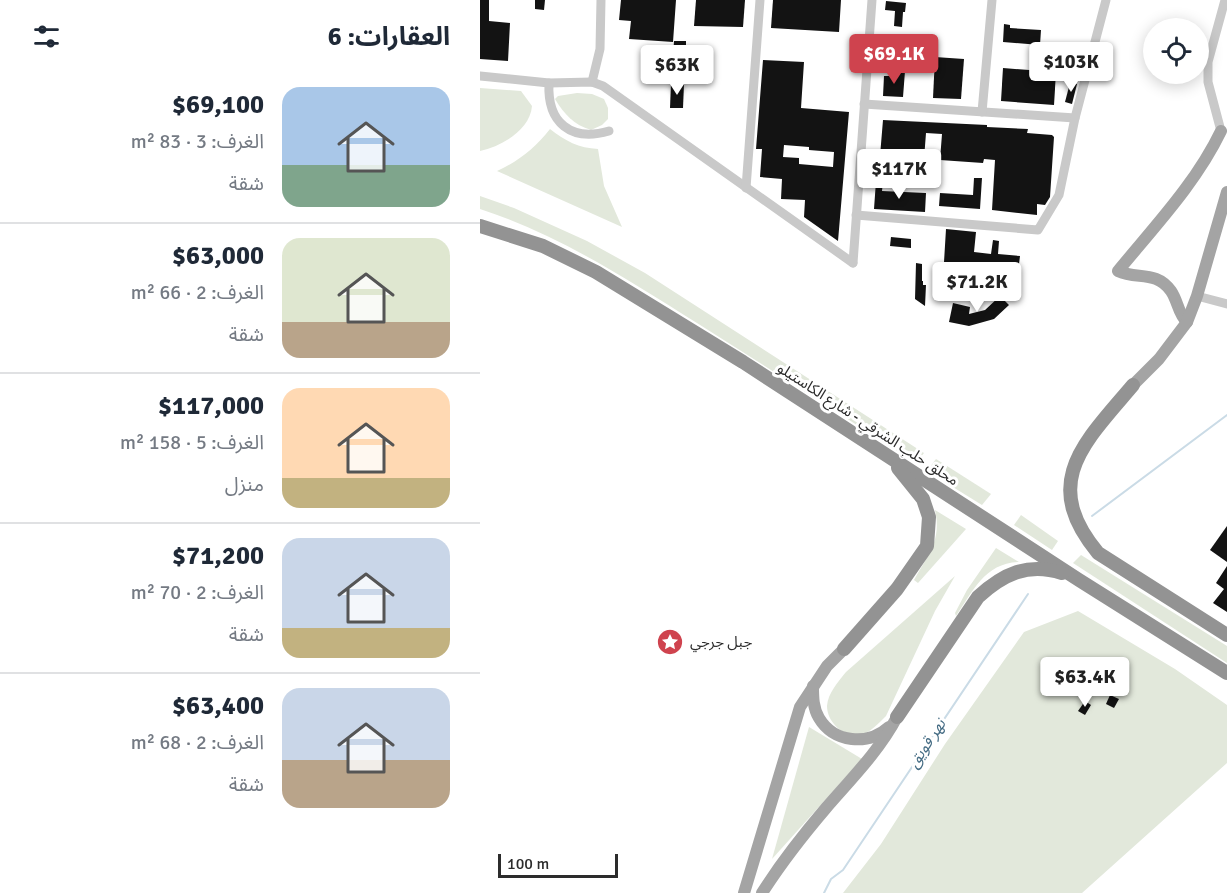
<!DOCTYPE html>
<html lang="ar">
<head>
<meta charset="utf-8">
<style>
	body { margin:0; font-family:Signika,"Noto Sans Arabic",sans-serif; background:#f6f6f7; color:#1f2937; direction:rtl; height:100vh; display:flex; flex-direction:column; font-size:22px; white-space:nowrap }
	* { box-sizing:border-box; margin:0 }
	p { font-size:20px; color:#747a83 }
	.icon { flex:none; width:33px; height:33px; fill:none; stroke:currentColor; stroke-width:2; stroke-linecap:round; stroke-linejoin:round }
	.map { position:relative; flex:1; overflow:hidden; direction:ltr }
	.side { display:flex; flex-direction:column; background:#fff; width:480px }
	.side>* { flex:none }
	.tools { position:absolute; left:663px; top:18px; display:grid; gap:12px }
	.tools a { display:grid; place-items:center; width:66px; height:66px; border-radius:50%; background:#fff; box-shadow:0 3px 15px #0003; font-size:30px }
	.scale { position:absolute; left:18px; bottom:15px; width:120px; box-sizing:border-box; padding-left:6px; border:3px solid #2c2c2c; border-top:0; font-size:16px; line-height:21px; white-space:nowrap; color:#2c2c2c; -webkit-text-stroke:4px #fff; paint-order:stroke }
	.price { position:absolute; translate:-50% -51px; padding:0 14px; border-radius:6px; background:#fff; color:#222; font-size:20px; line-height:39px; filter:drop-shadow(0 2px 3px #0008) }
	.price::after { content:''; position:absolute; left:50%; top:36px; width:18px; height:14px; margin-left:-9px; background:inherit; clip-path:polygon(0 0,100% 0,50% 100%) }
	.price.on { background:#cf434e; color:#fff }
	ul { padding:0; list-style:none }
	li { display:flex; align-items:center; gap:18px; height:150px; padding:0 30px }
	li+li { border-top:2px solid #e0e1e3 }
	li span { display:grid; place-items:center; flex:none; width:168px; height:120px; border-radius:18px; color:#555 }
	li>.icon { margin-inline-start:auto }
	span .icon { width:72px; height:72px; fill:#fffc; stroke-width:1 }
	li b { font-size:26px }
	h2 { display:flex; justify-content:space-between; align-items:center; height:72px; padding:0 30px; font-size:26px }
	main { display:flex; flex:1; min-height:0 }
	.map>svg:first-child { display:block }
	.green { fill:#e2e8db }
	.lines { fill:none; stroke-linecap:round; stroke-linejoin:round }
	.stream { stroke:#cadbe6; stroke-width:2 }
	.building { fill:#131313; fill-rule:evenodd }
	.minor { stroke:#c9c9c9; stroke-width:9 }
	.major { stroke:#a4a4a4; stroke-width:12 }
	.highway { stroke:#939393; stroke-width:14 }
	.labels { text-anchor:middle; stroke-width:6; stroke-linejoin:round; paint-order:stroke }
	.street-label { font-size:15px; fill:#2c2c2c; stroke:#fff }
	.poi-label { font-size:15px; fill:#2c2c2c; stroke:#fff; text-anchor:start }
	.water-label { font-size:16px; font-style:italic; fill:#456c84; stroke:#fff }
</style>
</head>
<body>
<main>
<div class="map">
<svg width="747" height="893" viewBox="0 0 747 893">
	<rect width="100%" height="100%" fill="#fff"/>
	<g class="green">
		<path d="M0 88 41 91 52 106C50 130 22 146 0 151Z"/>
		<path d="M97 93 112 94 124 99 128 108V119L122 125 111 130C94 125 84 114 75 99L78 96Z"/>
		<path d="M70 129C85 141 99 148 118 149L124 186 142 227 17 171C39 161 55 148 70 129Z"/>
		<path d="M0 196 34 208 107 241 165 273 444 453 436 463C363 416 290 369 217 323 148 280 78 234 0 209Z"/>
		<polygon points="456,459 511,494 502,505 447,471"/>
		<path d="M455 510 486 529 438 583 434 580C448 555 462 540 455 510Z"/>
		<polygon points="541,515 578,541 572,550 534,525"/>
		<path d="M516 548 539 562C505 563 493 591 476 616L475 613 487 590Z"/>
		<polygon points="601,555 747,646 747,663 593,563"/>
		<path d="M475 576 455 611 406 716C399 723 389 734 379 735 363 737 347 722 347 706 348 693 358 682 366 672Z"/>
		<polygon points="598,611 695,669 747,705 747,763 602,893 363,893 401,844 465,744 544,632"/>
		<polygon points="329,727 382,759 292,859"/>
	</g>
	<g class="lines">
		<g class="stream">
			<polyline points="612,516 747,415"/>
			<polyline points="344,893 351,879 363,870 548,594"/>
		</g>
	</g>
	<g class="building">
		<polygon points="0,0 9,0 9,21 30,23 28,61 0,59"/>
		<polygon points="55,0 65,0 64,10 55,9"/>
		<polygon points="141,0 196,0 193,42 149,39 151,21 139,20"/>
		<polygon points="216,0 265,0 263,27 214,26"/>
		<polygon points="293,0 361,0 359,32 291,28"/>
		<polygon points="406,1 426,3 425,12 423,12 422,27 414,26 415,11 405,10"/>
		<polygon points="524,24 530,25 530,28 561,30 560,45 523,42"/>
		<polygon points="194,41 206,41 206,50 222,51 220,70 205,68 205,72 192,71"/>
		<polygon points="455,57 484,59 481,99 453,98"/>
		<path d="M283 60 324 62 321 108 369 112 358 241 324 217 325 200 301 199 302 179 280 177 282 149H276ZM304 145 329 147V150L354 152 353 167 319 164V158L303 157Z"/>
		<polygon points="523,68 576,72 574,105 521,101"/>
		<polygon points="412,71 425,71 423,97 403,96 404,76 412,76"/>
		<polygon points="191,83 204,84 203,108 190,108"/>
		<polygon points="590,83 597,84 592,104 585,102"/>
		<polygon points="403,120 507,125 507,127 548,129 547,133 572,135 574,137 570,197 565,205 557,204 557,215 512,210 515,160 504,159 503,163 460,160 462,134 446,133 444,159 400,156"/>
		<polygon points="494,178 502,178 500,209 459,206 460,193 493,195"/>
		<polygon points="396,181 403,181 402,191 446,193 445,212 394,209"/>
		<polygon points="466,229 496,232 494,252 511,254 513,240 519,241 518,254 540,256 538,272 495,268 495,264 464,262"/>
		<polygon points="411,237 431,239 431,248 410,246"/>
		<polygon points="436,263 442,264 442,281 443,281 443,285 446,285 445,306 435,299"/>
		<polygon points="520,296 529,305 514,319 489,326 469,322 473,303 490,307 489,314 505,310"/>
		<polygon points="747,526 747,562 730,550"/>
		<polygon points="747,566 747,612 733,603 744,589 736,583"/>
		<polygon points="630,695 639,699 634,708 626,704"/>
		<polygon points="605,701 611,705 605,715 598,711"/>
	</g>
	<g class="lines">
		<g class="minor">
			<polyline points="0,76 69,83 112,82 123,86 373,263"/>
			<polyline points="112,82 120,49 121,0"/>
			<path d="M69 83C67 123 91 142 129 131"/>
			<polyline points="384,104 595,118"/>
			<polyline points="502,112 512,0"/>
			<polyline points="741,131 728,82 728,62 745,0"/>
			<polyline points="266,188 280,0"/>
			<polyline points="376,215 558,230 579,195 595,118 626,0"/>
			<polyline points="373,263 392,0"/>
			<polyline points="717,296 747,304"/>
		</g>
		<g class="major">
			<path d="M707 322C698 314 698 301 691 291 676 270 657 280 638 271 675 226 716 183 741 131"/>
			<polyline points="653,385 679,359 707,322 717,296 747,192"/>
			<path d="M333 686C333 697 333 708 339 718 354 743 388 746 409 727"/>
			<polyline points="264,893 320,707 347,666 364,649"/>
			<path d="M282 893C301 863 323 835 346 808 372 778 399 751 417 717"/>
		</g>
		<g class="highway">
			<polyline points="0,226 63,246 116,272 263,362 599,580 747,673"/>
			<path d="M653 385C605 442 559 482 618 553L747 635"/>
			<polyline points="364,649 417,589 447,546 449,517 443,499 418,468"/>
			<path d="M417 717 498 597C523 574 548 562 582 573"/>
		</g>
	</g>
	<defs>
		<g id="sight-disc" transform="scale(1.35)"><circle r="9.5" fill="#cf434e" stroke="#fff"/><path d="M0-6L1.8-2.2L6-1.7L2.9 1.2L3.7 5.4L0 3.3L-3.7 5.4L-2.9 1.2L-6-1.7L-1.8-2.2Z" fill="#fff"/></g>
	</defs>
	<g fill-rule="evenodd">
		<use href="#sight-disc" x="190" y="642"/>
	</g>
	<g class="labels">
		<g class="street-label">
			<text transform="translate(388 424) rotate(33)" y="5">محلق حلب الشرقي - شارع الكاستيلو</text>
		</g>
		<g class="poi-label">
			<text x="210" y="647">جبل جرجي</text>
		</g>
		<g class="water-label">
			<text transform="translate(446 743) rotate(-56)" y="6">نهر قويق</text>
		</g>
	</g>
</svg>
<div class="tools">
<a><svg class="icon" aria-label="locate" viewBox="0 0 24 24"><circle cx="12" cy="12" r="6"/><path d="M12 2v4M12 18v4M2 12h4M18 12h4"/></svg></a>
</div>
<div class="scale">100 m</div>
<b class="price on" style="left:414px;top:85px">$69.1K</b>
<b class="price" style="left:591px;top:93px">$103K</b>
<b class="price" style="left:197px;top:96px">$63K</b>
<b class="price" style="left:419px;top:200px">$117K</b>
<b class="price" style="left:497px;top:313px">$71.2K</b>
<b class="price" style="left:605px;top:708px">$63.4K</b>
</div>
<section class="side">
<h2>العقارات: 6<svg class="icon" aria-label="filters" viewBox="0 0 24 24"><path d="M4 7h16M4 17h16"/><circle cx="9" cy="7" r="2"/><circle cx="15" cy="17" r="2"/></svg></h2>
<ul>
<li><span style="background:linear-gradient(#a9c7e8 65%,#7fa58c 0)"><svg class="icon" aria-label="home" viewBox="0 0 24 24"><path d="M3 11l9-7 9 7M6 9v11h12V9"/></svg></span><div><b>$69,100</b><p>الغرف: 3 · 83 m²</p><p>شقة</p></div></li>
<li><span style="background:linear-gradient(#dfe7d0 70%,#b9a48a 0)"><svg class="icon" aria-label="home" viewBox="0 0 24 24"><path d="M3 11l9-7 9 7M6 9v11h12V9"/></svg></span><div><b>$63,000</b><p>الغرف: 2 · 66 m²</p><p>شقة</p></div></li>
<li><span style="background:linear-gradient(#ffd9b3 75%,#c2b280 0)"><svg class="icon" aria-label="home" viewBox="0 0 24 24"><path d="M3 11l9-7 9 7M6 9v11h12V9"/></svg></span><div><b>$117,000</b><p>الغرف: 5 · 158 m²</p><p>منزل</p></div></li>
<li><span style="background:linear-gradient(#c9d6e8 75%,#c2b280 0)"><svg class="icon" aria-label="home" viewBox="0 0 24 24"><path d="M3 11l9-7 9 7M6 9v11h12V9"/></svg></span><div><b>$71,200</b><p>الغرف: 2 · 70 m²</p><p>شقة</p></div></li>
<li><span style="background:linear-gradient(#c9d6e8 60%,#b9a48a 0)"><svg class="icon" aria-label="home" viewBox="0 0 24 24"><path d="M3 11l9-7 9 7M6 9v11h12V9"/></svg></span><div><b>$63,400</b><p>الغرف: 2 · 68 m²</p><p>شقة</p></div></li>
</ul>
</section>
</main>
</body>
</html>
